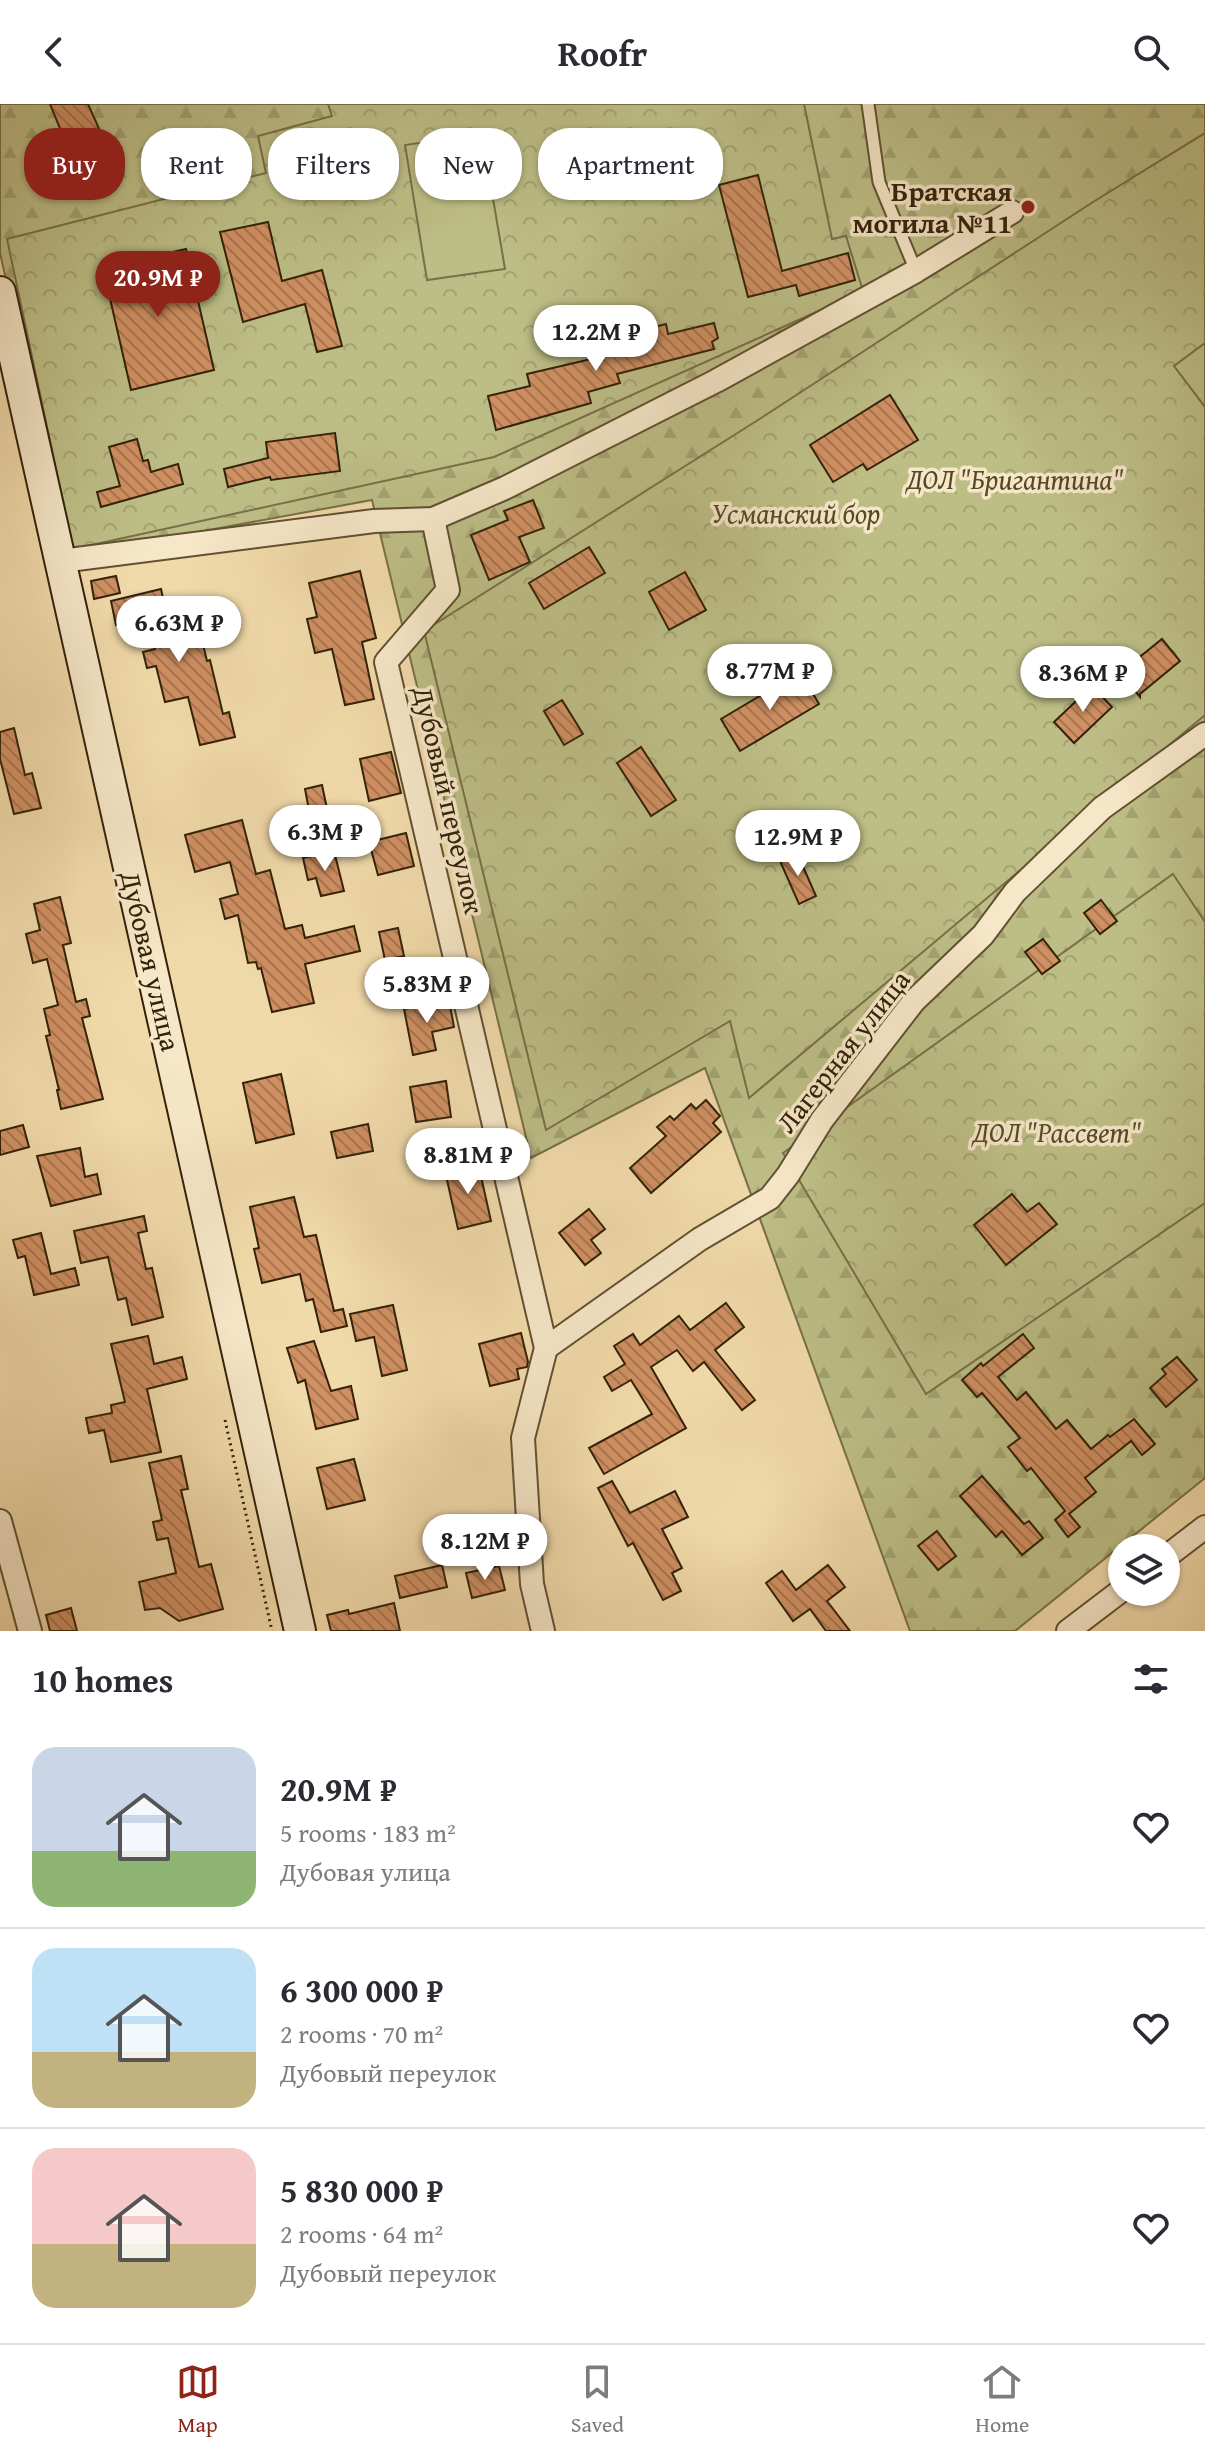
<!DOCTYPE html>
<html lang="en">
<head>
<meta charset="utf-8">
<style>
	body { margin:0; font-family:"Gentium Book Plus",serif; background:#f2f2f3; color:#2b2b33; height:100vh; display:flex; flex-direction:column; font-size:30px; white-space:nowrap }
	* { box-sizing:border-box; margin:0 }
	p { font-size:26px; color:#7c7c81 }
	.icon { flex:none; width:44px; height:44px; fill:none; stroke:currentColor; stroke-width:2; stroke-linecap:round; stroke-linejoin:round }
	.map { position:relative; height:1527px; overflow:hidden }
	.sheet { display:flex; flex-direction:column; background:#fff; flex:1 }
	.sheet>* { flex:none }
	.hud { position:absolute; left:24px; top:24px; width:800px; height:72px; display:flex; gap:16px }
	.controls { position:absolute; left:1108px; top:1430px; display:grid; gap:16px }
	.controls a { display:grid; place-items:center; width:72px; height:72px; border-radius:50%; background:#fff; box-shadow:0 2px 6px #0004; font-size:40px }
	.price { position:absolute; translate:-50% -68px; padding:0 18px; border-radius:28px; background:#fff; color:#222; font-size:26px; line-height:52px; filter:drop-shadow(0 2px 4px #0008) }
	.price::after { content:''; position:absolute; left:50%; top:48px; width:24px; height:18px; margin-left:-12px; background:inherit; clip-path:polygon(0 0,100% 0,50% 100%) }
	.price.current { background:#8f2418; color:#fff }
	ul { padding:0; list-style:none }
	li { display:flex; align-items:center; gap:24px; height:200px; padding:0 32px }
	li+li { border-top:2px solid #e1e1e2 }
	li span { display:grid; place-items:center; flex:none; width:224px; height:160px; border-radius:24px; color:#555 }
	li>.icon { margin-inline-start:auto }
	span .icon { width:96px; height:96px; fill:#fffc; stroke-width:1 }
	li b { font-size:34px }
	h2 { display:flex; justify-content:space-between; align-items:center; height:96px; padding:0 32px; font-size:34px }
	.tag { padding:0 28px; border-radius:32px; background:#fff; box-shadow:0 2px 6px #0004; font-size:28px; line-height:72px }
	.tag.current { background:#8f2418; color:#fff }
	header { display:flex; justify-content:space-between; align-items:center; height:104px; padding:0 32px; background:#fff; font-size:36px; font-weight:800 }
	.menu { display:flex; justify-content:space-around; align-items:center; height:112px; border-top:2px solid #e1e1e2; background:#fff; font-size:22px; color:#7c7c81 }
	.menu a { display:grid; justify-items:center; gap:4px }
	.menu .current { color:#8f2418 }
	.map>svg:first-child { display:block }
	.forest { fill:url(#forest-firs); stroke:#787048; stroke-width:2 }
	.park { fill:url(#park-crowns); stroke:#787048; stroke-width:2 }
	.pitch { fill:#bdbe86; stroke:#787048; stroke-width:2 }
	.building { fill:url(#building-back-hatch); stroke:#332209; stroke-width:2 }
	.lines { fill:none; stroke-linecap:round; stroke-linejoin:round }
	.lane-casing { stroke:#625031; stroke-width:15 }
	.street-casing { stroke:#625031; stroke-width:26 }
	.secondary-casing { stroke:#332209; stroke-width:34 }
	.path { stroke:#332209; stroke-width:3; stroke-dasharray:2 4; stroke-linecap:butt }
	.lane { stroke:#f6e7c8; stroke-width:11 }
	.street { stroke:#f6e7c8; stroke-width:22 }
	.secondary { stroke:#f6e7c8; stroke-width:30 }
	.poi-dot { fill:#8f2418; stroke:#f6e7c8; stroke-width:3 }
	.labels { text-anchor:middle; stroke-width:7; stroke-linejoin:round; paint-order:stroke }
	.poi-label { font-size:28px; font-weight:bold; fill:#332209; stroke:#f6e7c8; text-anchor:end }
	.park-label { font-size:28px; font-style:italic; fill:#564928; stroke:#f6e7c8 }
	.street-label { font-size:28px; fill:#332209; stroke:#f6e7c8 }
</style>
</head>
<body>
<header><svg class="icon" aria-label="back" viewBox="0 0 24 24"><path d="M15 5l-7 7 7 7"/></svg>Roofr<svg class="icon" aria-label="search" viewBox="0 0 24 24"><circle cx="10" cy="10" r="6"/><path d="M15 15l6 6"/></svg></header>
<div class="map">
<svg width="1205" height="1527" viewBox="0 0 1205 1527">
	<defs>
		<pattern id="forest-firs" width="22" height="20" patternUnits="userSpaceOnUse" patternTransform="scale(2)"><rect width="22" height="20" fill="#bdbe86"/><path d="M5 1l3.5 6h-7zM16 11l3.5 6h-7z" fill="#a3a372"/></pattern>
		<pattern id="park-crowns" width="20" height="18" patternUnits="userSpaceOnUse" patternTransform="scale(2)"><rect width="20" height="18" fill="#bdbe86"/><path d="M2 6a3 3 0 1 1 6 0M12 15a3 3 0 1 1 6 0" fill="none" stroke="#a3a372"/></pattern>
		<pattern id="building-back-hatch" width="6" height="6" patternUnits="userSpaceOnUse" patternTransform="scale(2)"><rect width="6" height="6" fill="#cf9063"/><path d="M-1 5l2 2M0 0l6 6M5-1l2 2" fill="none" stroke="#a97550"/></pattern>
	</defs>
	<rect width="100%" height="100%" fill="#f1daaa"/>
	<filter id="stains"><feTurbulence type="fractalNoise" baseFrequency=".0025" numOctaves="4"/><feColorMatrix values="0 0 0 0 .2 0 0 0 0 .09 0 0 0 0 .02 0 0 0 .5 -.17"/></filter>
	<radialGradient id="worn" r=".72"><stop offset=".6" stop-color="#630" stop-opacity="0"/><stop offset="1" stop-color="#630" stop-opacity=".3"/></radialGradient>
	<polygon class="forest" points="0,0 1205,0 1205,1374 1015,1527 910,1527 705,964 531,1054 372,396 68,452 0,149"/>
	<g class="park">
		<polygon points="328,0 804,0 832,135 846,132 863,187 494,353 73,445 7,135 266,69 258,32 332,12"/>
		<polygon points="1205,29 1205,611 749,994 730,917 546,1026 424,527 758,316 1093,98"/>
		<polygon points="1173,770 1205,818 1205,1099 926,1290 783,1049"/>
	</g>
	<g class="pitch">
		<polygon points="482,30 505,165 427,176 405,41"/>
		<polygon points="1205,239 1205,303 1174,262"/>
	</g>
	<g class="building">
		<polygon points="50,0 88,0 104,36 70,49"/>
		<polygon points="758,71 782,167 848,149 855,176 799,192 796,181 748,193 719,81"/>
		<polygon points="268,118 282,177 322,166 342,242 317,248 305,200 243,218 220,128"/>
		<polygon points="186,145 214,266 131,286 103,164"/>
		<polygon points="714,219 718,234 712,238 714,245 617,270 620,279 588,288 591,299 496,326 488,292 530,282 527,270 604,252 600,237 666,220 668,230"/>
		<polygon points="890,291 918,336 867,366 863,360 833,378 810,341"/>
		<polygon points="335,329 340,367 271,376 270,373 228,383 224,365 268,354 266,338"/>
		<polygon points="137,335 143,357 148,356 151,368 178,360 183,380 101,403 97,388 120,382 109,343"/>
		<polygon points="533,396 544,424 519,433 530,458 489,476 471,431 508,416 504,407"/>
		<polygon points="589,443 605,469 544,505 529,479"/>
		<polygon points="360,467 376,534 362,538 374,595 345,601 332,545 315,549 307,515 317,513 309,479"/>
		<polygon points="685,468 706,506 669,526 649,488"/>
		<polygon points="116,472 120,489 94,495 91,477"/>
		<polygon points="161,485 170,526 198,519 207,557 210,556 223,610 229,608 235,633 200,641 188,593 165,598 156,562 147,564 143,548 155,545 148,514 116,521 111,497"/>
		<polygon points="1162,535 1180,557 1140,590 1140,593 1120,569"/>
		<polygon points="800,568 819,600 740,647 721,615"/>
		<polygon points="1092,582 1112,603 1074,639 1054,618"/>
		<polygon points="562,596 583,630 564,641 544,607"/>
		<polygon points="14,624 25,671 32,669 41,704 14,710 0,655 0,628"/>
		<polygon points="641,643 676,696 651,712 617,659"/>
		<polygon points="391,648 401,689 369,697 360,655"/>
		<polygon points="322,681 330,719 312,722 305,685"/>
		<polygon points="242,716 256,770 270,766 285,825 302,821 305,834 354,822 360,847 305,860 314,899 272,908 261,864 258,865 256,858 248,859 238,811 225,815 220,795 238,790 230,758 195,768 185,731"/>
		<polygon points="406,729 414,762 378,771 369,738"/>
		<polygon points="334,747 344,787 321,792 316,774 308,776 303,754"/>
		<polygon points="797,749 816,792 799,800 780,757"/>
		<polygon points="60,793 71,839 63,841 76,898 86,895 90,912 82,914 103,995 61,1005 57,986 59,986 46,932 50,931 44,905 58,901 47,855 33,859 26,830 40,826 34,800"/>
		<polygon points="1101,796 1117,817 1100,830 1084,809"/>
		<polygon points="398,824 404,852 385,856 379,828"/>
		<polygon points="1043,835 1060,857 1042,870 1025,848"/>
		<polygon points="449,896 454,923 432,928 436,946 413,951 404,905"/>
		<polygon points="281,970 294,1030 256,1039 243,979"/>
		<polygon points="446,977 451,1013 416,1018 410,983"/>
		<polygon points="706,996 720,1012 713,1019 721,1028 651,1089 630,1064 666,1032 657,1023 670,1012 674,1016 691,1000 696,1005"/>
		<polygon points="368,1020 373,1047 337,1054 331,1028"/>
		<polygon points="23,1021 29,1043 0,1051 0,1027"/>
		<polygon points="80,1044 85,1073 97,1070 101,1090 51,1102 37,1052"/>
		<polygon points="478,1059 491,1117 458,1125 445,1067"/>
		<polygon points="1012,1090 1027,1108 1039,1099 1057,1120 1006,1161 974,1121"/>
		<polygon points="294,1093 304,1133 316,1131 334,1207 343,1205 347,1222 321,1228 313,1195 306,1197 300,1170 262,1179 254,1145 259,1144 250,1103"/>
		<polygon points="589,1105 605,1125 591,1136 601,1149 585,1161 559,1129"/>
		<polygon points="144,1112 147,1127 138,1129 146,1165 152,1164 163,1213 132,1221 126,1194 118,1196 108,1153 81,1159 74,1127"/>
		<polygon points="41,1129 51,1170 75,1164 79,1181 34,1191 25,1152 18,1154 13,1136"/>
		<polygon points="726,1199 744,1223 715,1246 755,1296 742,1306 704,1258 693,1267 677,1246 651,1263 686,1324 604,1370 589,1344 652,1310 631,1276 612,1287 604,1273 625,1260 614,1242 633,1230 640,1241 679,1212 690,1226"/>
		<polygon points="393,1201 407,1266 382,1272 374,1233 356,1237 350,1210"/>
		<polygon points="521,1229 528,1258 527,1263 517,1265 519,1275 490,1282 479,1240"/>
		<polygon points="1023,1230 1034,1244 998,1273 1017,1296 1026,1288 1056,1325 1067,1316 1091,1345 1108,1331 1110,1333 1134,1315 1155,1340 1142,1351 1131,1337 1085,1374 1096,1388 1069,1410 1080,1423 1068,1433 1055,1416 1065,1407 1031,1364 1027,1367 1008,1343 1020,1334 982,1289 977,1293 962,1276 981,1259 983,1262"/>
		<polygon points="148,1232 154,1260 182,1253 187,1275 147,1285 161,1348 111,1358 104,1326 89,1329 86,1314 112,1309 111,1301 125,1298 111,1240"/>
		<polygon points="314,1237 331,1287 351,1282 358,1315 316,1325 305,1276 298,1279 287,1244"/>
		<polygon points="1177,1253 1197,1276 1166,1303 1150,1284 1166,1270 1162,1265"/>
		<polygon points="181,1352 188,1385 181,1386 199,1463 211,1460 223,1505 179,1517 160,1504 145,1506 139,1478 176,1469 168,1434 157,1436 153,1418 162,1416 149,1359"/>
		<polygon points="354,1355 365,1396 327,1405 317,1364"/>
		<polygon points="982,1372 1024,1420 1029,1417 1043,1434 1022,1451 1002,1427 996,1433 960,1392"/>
		<polygon points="612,1377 630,1409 675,1387 688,1413 662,1425 682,1464 672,1469 681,1487 663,1496 633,1439 628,1442 598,1384"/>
		<polygon points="937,1427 956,1452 938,1466 918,1442"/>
		<polygon points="442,1461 447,1483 400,1494 395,1472"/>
		<polygon points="828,1461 845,1483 827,1497 850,1527 826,1527 810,1505 793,1517 766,1479 782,1467 796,1486"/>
		<polygon points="499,1462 505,1486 472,1494 466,1469"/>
		<polygon points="394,1499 400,1527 331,1527 327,1511 348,1506 349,1510"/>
		<polygon points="71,1504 77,1527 50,1527 46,1511"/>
	</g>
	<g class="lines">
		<g class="lane-casing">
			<polyline id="lane" points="868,0 879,78 916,167"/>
		</g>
		<g class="street-casing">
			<g id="street">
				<polyline points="433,415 448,486 386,558 546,1244 523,1334 532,1480 543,1527"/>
				<polyline points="61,457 374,417 433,415 505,384 716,277 916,167 1012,108"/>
				<polyline points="546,1244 700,1135 770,1094 788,1071 822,1016 914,897 983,831 1015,788 1102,704 1205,630"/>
				<polyline points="0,1417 30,1527"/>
				<polyline points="1166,1453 1205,1423"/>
				<polyline points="1068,1527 1122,1486"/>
			</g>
		</g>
		<g class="secondary-casing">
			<polyline id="secondary" points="0,188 300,1527"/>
		</g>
		<polyline class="path" points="225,1316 272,1527"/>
		<use href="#lane" class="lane"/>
		<use href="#street" class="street"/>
		<use href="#secondary" class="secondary"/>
	</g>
	<circle class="poi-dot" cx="1028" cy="103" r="8"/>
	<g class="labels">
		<g class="poi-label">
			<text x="1012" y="97">Братская<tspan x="1012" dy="32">могила №11</tspan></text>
		</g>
		<g class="park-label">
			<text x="1015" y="385">ДОЛ "Бригантина"</text>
			<text x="796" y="419">Усманский бор</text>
			<text x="1057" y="1038">ДОЛ "Рассвет"</text>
		</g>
		<g class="street-label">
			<text transform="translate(449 696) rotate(77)" y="10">Дубовый переулок</text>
			<text transform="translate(151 857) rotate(77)" y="10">Дубовая улица</text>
			<text transform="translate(843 947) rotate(-52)" y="10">Лагерная улица</text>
		</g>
	</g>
	<rect width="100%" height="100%" filter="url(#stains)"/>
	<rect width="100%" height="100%" fill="url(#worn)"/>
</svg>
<div class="controls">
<a><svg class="icon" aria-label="layers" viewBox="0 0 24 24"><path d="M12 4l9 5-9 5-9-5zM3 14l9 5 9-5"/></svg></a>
</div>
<b class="price current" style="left:158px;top:215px">20.9M ₽</b>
<b class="price" style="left:596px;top:269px">12.2M ₽</b>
<b class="price" style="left:179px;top:560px">6.63M ₽</b>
<b class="price" style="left:770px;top:608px">8.77M ₽</b>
<b class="price" style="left:1083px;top:610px">8.36M ₽</b>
<b class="price" style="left:325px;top:769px">6.3M ₽</b>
<b class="price" style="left:798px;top:774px">12.9M ₽</b>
<b class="price" style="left:427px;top:921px">5.83M ₽</b>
<b class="price" style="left:468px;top:1092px">8.81M ₽</b>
<b class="price" style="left:485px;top:1478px">8.12M ₽</b>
<div class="hud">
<a class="tag current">Buy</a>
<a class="tag">Rent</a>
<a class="tag">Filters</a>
<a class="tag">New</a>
<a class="tag">Apartment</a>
</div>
</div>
<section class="sheet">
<h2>10 homes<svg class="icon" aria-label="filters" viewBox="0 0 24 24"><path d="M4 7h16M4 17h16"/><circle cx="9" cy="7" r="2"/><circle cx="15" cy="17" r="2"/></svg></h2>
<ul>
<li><span style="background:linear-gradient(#c9d6e8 65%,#8fb573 0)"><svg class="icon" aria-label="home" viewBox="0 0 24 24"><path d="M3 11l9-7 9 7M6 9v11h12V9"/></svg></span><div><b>20.9M ₽</b><p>5 rooms · 183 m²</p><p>Дубовая улица</p></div><svg class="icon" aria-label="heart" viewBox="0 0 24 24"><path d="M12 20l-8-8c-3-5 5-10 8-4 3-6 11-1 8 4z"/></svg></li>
<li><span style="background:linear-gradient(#bfe0f5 65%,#c2b280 0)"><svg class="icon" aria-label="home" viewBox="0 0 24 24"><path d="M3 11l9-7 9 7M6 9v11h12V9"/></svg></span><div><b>6 300 000 ₽</b><p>2 rooms · 70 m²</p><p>Дубовый переулок</p></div><svg class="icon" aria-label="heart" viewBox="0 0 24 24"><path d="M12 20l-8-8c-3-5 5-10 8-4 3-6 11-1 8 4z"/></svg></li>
<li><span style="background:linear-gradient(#f6c9c9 60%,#c2b280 0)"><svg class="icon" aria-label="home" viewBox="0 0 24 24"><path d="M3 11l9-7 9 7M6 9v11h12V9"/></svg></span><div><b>5 830 000 ₽</b><p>2 rooms · 64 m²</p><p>Дубовый переулок</p></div><svg class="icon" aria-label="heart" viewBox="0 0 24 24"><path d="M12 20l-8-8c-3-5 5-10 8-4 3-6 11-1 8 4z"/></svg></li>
</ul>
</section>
<nav class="menu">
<a class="current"><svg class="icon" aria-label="map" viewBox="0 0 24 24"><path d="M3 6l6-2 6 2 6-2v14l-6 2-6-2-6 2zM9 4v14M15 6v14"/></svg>Map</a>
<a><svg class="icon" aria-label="saved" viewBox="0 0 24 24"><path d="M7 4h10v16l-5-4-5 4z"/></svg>Saved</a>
<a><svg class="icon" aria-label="home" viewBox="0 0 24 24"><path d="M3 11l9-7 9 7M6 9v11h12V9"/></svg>Home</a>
</nav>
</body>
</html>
